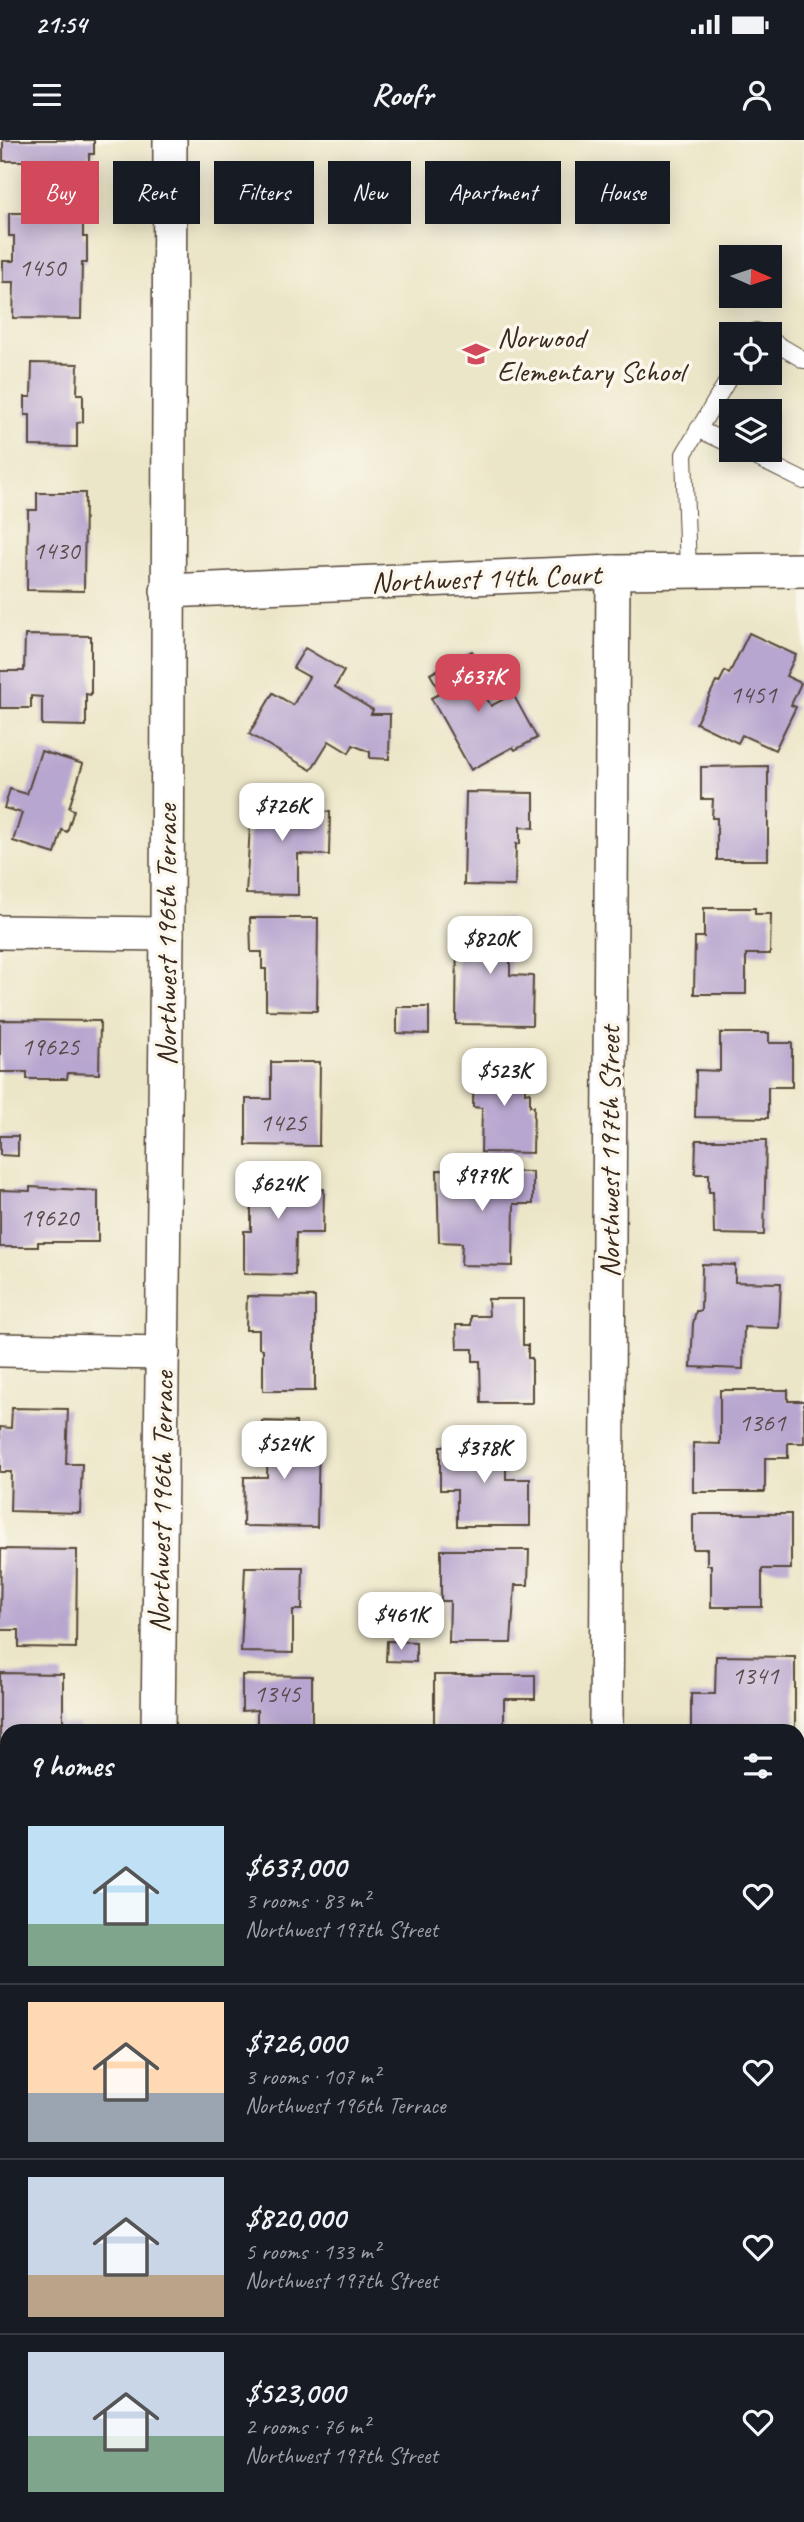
<!DOCTYPE html>
<html lang="en">
<head>
<meta charset="utf-8">
<style>
	body { margin:0; font-family:Caveat,sans-serif; background:#20242c; color:#f1f3f6; height:100vh; display:flex; flex-direction:column; font-size:26px; white-space:nowrap }
	* { box-sizing:border-box; margin:0 }
	p { font-size:23px; color:#9ea1a6 }
	.icon { flex:none; width:38px; height:38px; fill:none; stroke:currentColor; stroke-width:2; stroke-linecap:round; stroke-linejoin:round }
	.map { position:relative; flex:1; overflow:hidden }
	.sheet { position:absolute; left:0px; top:1584px; width:805px; height:800px; display:flex; flex-direction:column; background:#171b24; border-radius:21px 21px 0 0; box-shadow:0 4px 18px #0003 }
	.sheet>* { flex:none }
	.hud { position:absolute; left:21px; top:21px; width:763px; height:63px; display:flex; gap:14px }
	.needle { width:46px; rotate:93deg }
	.tools { position:absolute; left:719px; top:105px; display:grid; gap:14px }
	.tools a { display:grid; place-items:center; width:63px; height:63px; border-radius:0px; background:#171b24; box-shadow:0 4px 18px #0003; font-size:35px }
	.price { position:absolute; translate:-50% -60px; padding:0 16px; border-radius:14px; background:#fff; color:#222; font-size:23px; line-height:46px; filter:drop-shadow(0 2px 4px #0008) }
	.price::after { content:''; position:absolute; left:50%; top:42px; width:21px; height:16px; margin-left:-10px; background:inherit; clip-path:polygon(0 0,100% 0,50% 100%) }
	.price.selected { background:#d1495b; color:#fff }
	ul { padding:0; list-style:none }
	li { display:flex; align-items:center; gap:21px; height:175px; padding:0 28px }
	li+li { border-top:2px solid #363941 }
	li span { display:grid; place-items:center; flex:none; width:196px; height:140px; border-radius:0px; color:#555 }
	li>.icon { margin-inline-start:auto }
	span .icon { width:84px; height:84px; fill:#fffc; stroke-width:1 }
	li b { font-size:30px }
	h2 { display:flex; justify-content:space-between; align-items:center; height:84px; padding:0 28px; font-size:30px }
	.pill { padding:0 24px; border-radius:0px; background:#171b24; box-shadow:0 4px 18px #0003; font-size:24px; line-height:63px }
	.pill.selected { background:#d1495b; color:#fff }
	.status { display:flex; justify-content:space-between; align-items:center; height:49px; padding:0 35px; background:#171b24; direction:ltr }
	.status svg { height:19px; fill:currentColor }
	header { display:flex; justify-content:space-between; align-items:center; height:91px; padding:0 28px; background:#171b24; font-size:32px; font-weight:700 }
	.map>svg:first-child { display:block }
	.building { fill:#b7a6cf }
	.lines { fill:none; stroke-linecap:round; stroke-linejoin:round }
	.lane-casing { stroke:#564638; stroke-width:18 }
	.street-casing { stroke:#564638; stroke-width:36 }
	.lane { stroke:#fff; stroke-width:16 }
	.street { stroke:#fff; stroke-width:33 }
	.labels { text-anchor:middle; stroke-width:7; stroke-linejoin:round; paint-order:stroke }
	.number-label { font-size:26px; fill:#5a494a }
	.poi-label { font-size:30px; fill:#3b2a1e; stroke:#fbf7ec; text-anchor:start }
	.street-label { font-size:30px; fill:#3b2a1e; stroke:#fbf7ec }
</style>
</head>
<body>
<div class="status"><b>21:54</b><svg viewBox="0 0 49 12"><path d="M0 12V9h3v3zM5 12V6h3v6zM10 12V3h3v9zM15 12V0h3v12zM26 1h20v11H26zM47 4h2v5h-2z"/></svg></div>
<header><svg class="icon" aria-label="menu" viewBox="0 0 24 24"><path d="M4 6h16M4 12h16M4 18h16"/></svg>Roofr<svg class="icon" aria-label="person" viewBox="0 0 24 24"><circle cx="12" cy="8" r="4"/><path d="M4 21q1-7 8-7t8 7"/></svg></header>
<div class="map">
<svg width="804" height="2382" viewBox="0 0 804 2382">
	<rect width="100%" height="100%" fill="#fbf7ec"/>
	<filter id="ink" filterUnits="userSpaceOnUse"><feTurbulence type="fractalNoise" baseFrequency=".0143" numOctaves="2"/><feDisplacementMap in="SourceGraphic" scale="14" xChannelSelector="R" yChannelSelector="G"/><feConvolveMatrix kernelMatrix="1 2 1 2 8 2 1 2 1" color-interpolation-filters="sRGB"/></filter>
	<filter id="wash" filterUnits="userSpaceOnUse"><feTurbulence type="fractalNoise" baseFrequency=".00686" numOctaves="4" result="noise"/><feDisplacementMap in="SourceGraphic" scale="28" xChannelSelector="R" yChannelSelector="G"/><feGaussianBlur stdDeviation="1.57" result="paint"/><feColorMatrix in="noise" values="0 0 0 0 0 0 0 0 0 0 0 0 0 0 0 0 0 1.4 0 .05"/><feComposite in="paint" operator="in"/></filter>
	<g filter="url(#wash)">
		<rect width="100%" height="100%" fill="#ece6c8"/>
		<g id="blocks">
			<g class="building">
				<polygon points="3,0 94,0 94,14 89,14 89,53 37,52 37,21 3,21"/>
				<polygon points="9,73 83,73 83,97 87,97 87,123 82,123 81,179 13,178 14,142 3,142 3,121 14,121 14,96 9,96"/>
				<polygon points="32,223 78,224 77,254 83,254 83,282 77,283 77,307 30,306 30,275 25,275 25,257 31,257"/>
				<polygon points="37,353 85,353 84,451 27,450 28,370 37,370"/>
				<polygon points="749,493 796,515 786,536 801,543 791,565 796,567 775,610 742,595 738,603 696,583 716,542 719,543 725,531 729,534"/>
				<polygon points="25,495 91,496 91,555 86,554 86,586 42,585 42,557 31,556 31,568 0,568 0,531 24,531"/>
				<polygon points="305,508 344,531 335,547 373,570 371,574 390,574 389,619 370,618 370,612 353,605 349,613 329,601 311,630 249,594 273,553 293,565 309,537 293,528"/>
				<polygon points="472,511 486,535 477,540 491,566 513,554 537,598 515,610 513,607 471,630 431,558 441,553 430,534"/>
				<polygon points="41,611 83,624 69,668 74,670 67,692 62,690 55,714 13,701 22,673 4,668 10,649 27,654"/>
				<polygon points="768,626 768,720 717,720 717,678 712,678 713,659 701,659 701,627"/>
				<polygon points="256,651 290,651 290,668 330,672 329,715 298,714 298,755 246,754 251,669 256,669"/>
				<polygon points="466,652 534,653 534,688 520,687 520,704 516,704 515,746 464,745"/>
				<polygon points="704,768 755,768 755,774 771,774 770,814 746,814 746,854 694,854 695,797 704,797"/>
				<polygon points="250,778 318,778 317,871 266,870 266,829 262,829 262,812 251,812"/>
				<polygon points="457,779 510,779 510,835 533,836 532,885 456,884"/>
				<polygon points="397,867 429,867 429,894 397,893"/>
				<polygon points="0,880 100,881 99,934 68,933 67,939 27,939 27,932 0,932"/>
				<polygon points="720,893 769,893 769,903 792,903 792,947 768,947 768,978 695,977 696,930 720,931"/>
				<polygon points="271,922 320,922 319,1006 246,1005 246,959 271,959"/>
				<polygon points="474,923 525,924 525,953 530,952 530,966 534,966 533,1013 481,1012 482,968 473,967"/>
				<polygon points="0,996 18,996 18,1016 0,1015"/>
				<polygon points="696,1000 766,1000 764,1095 714,1094 713,1052 709,1052 709,1034 695,1034"/>
				<polygon points="245,1030 289,1030 288,1049 324,1049 323,1093 296,1093 295,1135 244,1134 244,1091 251,1091 251,1055 244,1055"/>
				<polygon points="437,1030 533,1032 533,1064 514,1064 513,1126 461,1125 462,1103 439,1102"/>
				<polygon points="30,1047 98,1051 98,1102 38,1102 38,1107 0,1107 0,1050 30,1051"/>
				<polygon points="702,1124 735,1125 735,1142 781,1143 779,1188 744,1187 743,1229 691,1227 693,1184 696,1171 701,1171"/>
				<polygon points="247,1156 315,1157 315,1251 263,1251 263,1209 259,1208 259,1190 246,1190"/>
				<polygon points="488,1159 523,1159 523,1205 528,1205 528,1218 532,1218 532,1263 481,1263 480,1221 473,1221 473,1209 457,1209 456,1185 471,1185 471,1176 489,1176"/>
				<polygon points="720,1250 788,1250 788,1261 804,1261 804,1303 788,1303 788,1318 765,1318 765,1352 693,1352 693,1303 720,1304"/>
				<polygon points="12,1268 68,1269 66,1324 82,1324 80,1373 10,1371 11,1332 0,1332 0,1287 11,1288"/>
				<polygon points="262,1281 296,1282 296,1300 319,1301 317,1387 243,1386 244,1337 267,1337 268,1303 262,1303"/>
				<polygon points="457,1302 506,1302 506,1339 530,1339 530,1386 457,1386 457,1350 440,1350 440,1306 457,1306"/>
				<polygon points="693,1374 791,1374 791,1429 762,1429 762,1467 711,1467 711,1425 707,1425 707,1409 693,1409"/>
				<polygon points="1,1409 77,1410 76,1508 19,1507 19,1490 0,1490"/>
				<polygon points="441,1410 529,1410 528,1445 515,1445 511,1503 449,1503 450,1461 441,1461"/>
				<polygon points="245,1427 303,1427 302,1470 293,1470 293,1513 241,1512"/>
				<polygon points="387,1501 416,1502 416,1522 386,1521"/>
				<polygon points="716,1516 795,1517 795,1591 691,1591 691,1554 715,1554"/>
				<polygon points="0,1533 63,1534 63,1585 79,1585 79,1591 7,1591 7,1603 0,1603"/>
				<polygon points="242,1535 312,1536 312,1591 261,1591 261,1586 257,1586 257,1570 242,1571"/>
				<polygon points="434,1535 535,1535 535,1559 504,1559 504,1591 434,1591"/>
				<rect x="0" y="1697" width="7" height="59"/>
				<polygon points="0,1779 7,1780 7,1880 0,1880"/>
				<polygon points="3,1949 7,1949 7,2006 4,2006"/>
				<rect x="0" y="2030" width="7" height="75"/>
				<rect x="0" y="2199" width="7" height="39"/>
				<rect x="0" y="2286" width="7" height="78"/>
				<polygon points="13,2376 70,2376 70,2382 12,2382"/>
				<polygon points="474,2376 525,2376 524,2382 474,2382"/>
			</g>
		</g>
	</g>
	<g filter="url(#ink)">
		<use href="#blocks" fill-opacity="0" stroke="#564638" stroke-width="2"/>
		<g class="lines">
			<g class="lane-casing">
				<g id="lane">
					<polyline points="754,194 756,191 761,194"/>
					<polyline points="770,200 804,220"/>
					<polyline points="698,289 732,305"/>
					<polyline points="741,310 804,341"/>
					<polyline points="688,431 684,314 732,233"/>
				</g>
			</g>
			<g class="street-casing">
				<g id="street">
					<polyline points="167,451 613,432 804,430"/>
					<polyline points="0,792 167,794"/>
					<polyline points="0,1210 163,1213"/>
					<polyline points="158,1591 167,794 170,0"/>
					<polyline points="606,1591 613,432"/>
					<polyline points="798,2180 804,2180"/>
					<polyline points="146,2382 146,2376"/>
					<polyline points="599,2382 599,2376"/>
				</g>
			</g>
			<use href="#lane" class="lane"/>
			<use href="#street" class="street"/>
		</g>
	</g>
	<defs>
		<g id="school-bare" transform="scale(2.1)"><path d="M0-5L7-2L0 1L-7-2ZM-4 1L0 2.5L4 1V4Q0 6-4 4Z" fill="#d1495b" stroke="#fbf7ec" stroke-width="2.5" paint-order="stroke"/></g>
	</defs>
	<g fill-rule="evenodd">
		<use href="#school-bare" x="476" y="214"/>
	</g>
	<g class="labels">
		<g class="number-label">
			<text x="42" y="136">1450</text>
			<text x="56" y="419">1430</text>
			<text x="753" y="563">1451</text>
			<text x="50" y="915">19625</text>
			<text x="283" y="991">1425</text>
			<text x="49" y="1086">19620</text>
			<text x="762" y="1291">1361</text>
			<text x="755" y="1544">1341</text>
			<text x="277" y="1562">1345</text>
		</g>
		<g class="poi-label">
			<text x="497" y="207">Norwood<tspan x="497" dy="34">Elementary School</tspan></text>
		</g>
		<g class="street-label">
			<text transform="translate(486 438) rotate(-2)" y="10">Northwest 14th Court</text>
			<text transform="translate(166 795) rotate(-90)" y="10">Northwest 196th Terrace</text>
			<text transform="translate(609 1012) rotate(-90)" y="10">Northwest 197th Street</text>
			<text transform="translate(161 1362) rotate(-89)" y="10">Northwest 196th Terrace</text>
		</g>
	</g>
</svg>
<div class="tools">
<a><svg class="needle" viewBox="-14 -14 28 28"><path d="M0-13l5 13h-10z" fill="#e53935"/><path d="M0 13l5-13h-10z" fill="#9ea1a6"/></svg></a>
<a><svg class="icon" aria-label="locate" viewBox="0 0 24 24"><circle cx="12" cy="12" r="6"/><path d="M12 2v4M12 18v4M2 12h4M18 12h4"/></svg></a>
<a><svg class="icon" aria-label="layers" viewBox="0 0 24 24"><path d="M12 4l9 5-9 5-9-5zM3 14l9 5 9-5"/></svg></a>
</div>
<b class="price selected" style="left:478px;top:574px">$637K</b>
<b class="price" style="left:282px;top:703px">$726K</b>
<b class="price" style="left:490px;top:836px">$820K</b>
<b class="price" style="left:504px;top:968px">$523K</b>
<b class="price" style="left:482px;top:1073px">$979K</b>
<b class="price" style="left:278px;top:1081px">$624K</b>
<b class="price" style="left:284px;top:1341px">$524K</b>
<b class="price" style="left:484px;top:1345px">$378K</b>
<b class="price" style="left:401px;top:1512px">$461K</b>
<div class="hud">
<a class="pill selected">Buy</a>
<a class="pill">Rent</a>
<a class="pill">Filters</a>
<a class="pill">New</a>
<a class="pill">Apartment</a>
<a class="pill">House</a>
</div>
<section class="sheet">
<h2>9 homes<svg class="icon" aria-label="filters" viewBox="0 0 24 24"><path d="M4 7h16M4 17h16"/><circle cx="9" cy="7" r="2"/><circle cx="15" cy="17" r="2"/></svg></h2>
<ul>
<li><span style="background:linear-gradient(#bfe0f5 70%,#7fa58c 0)"><svg class="icon" aria-label="home" viewBox="0 0 24 24"><path d="M3 11l9-7 9 7M6 9v11h12V9"/></svg></span><div><b>$637,000</b><p>3 rooms · 83 m²</p><p>Northwest 197th Street</p></div><svg class="icon" aria-label="heart" viewBox="0 0 24 24"><path d="M12 20l-8-8c-3-5 5-10 8-4 3-6 11-1 8 4z"/></svg></li>
<li><span style="background:linear-gradient(#ffd9b3 65%,#9aa5b1 0)"><svg class="icon" aria-label="home" viewBox="0 0 24 24"><path d="M3 11l9-7 9 7M6 9v11h12V9"/></svg></span><div><b>$726,000</b><p>3 rooms · 107 m²</p><p>Northwest 196th Terrace</p></div><svg class="icon" aria-label="heart" viewBox="0 0 24 24"><path d="M12 20l-8-8c-3-5 5-10 8-4 3-6 11-1 8 4z"/></svg></li>
<li><span style="background:linear-gradient(#c9d6e8 70%,#b9a48a 0)"><svg class="icon" aria-label="home" viewBox="0 0 24 24"><path d="M3 11l9-7 9 7M6 9v11h12V9"/></svg></span><div><b>$820,000</b><p>5 rooms · 133 m²</p><p>Northwest 197th Street</p></div><svg class="icon" aria-label="heart" viewBox="0 0 24 24"><path d="M12 20l-8-8c-3-5 5-10 8-4 3-6 11-1 8 4z"/></svg></li>
<li><span style="background:linear-gradient(#c9d6e8 60%,#7fa58c 0)"><svg class="icon" aria-label="home" viewBox="0 0 24 24"><path d="M3 11l9-7 9 7M6 9v11h12V9"/></svg></span><div><b>$523,000</b><p>2 rooms · 76 m²</p><p>Northwest 197th Street</p></div><svg class="icon" aria-label="heart" viewBox="0 0 24 24"><path d="M12 20l-8-8c-3-5 5-10 8-4 3-6 11-1 8 4z"/></svg></li>
</ul>
</section>
</div>
</body>
</html>
